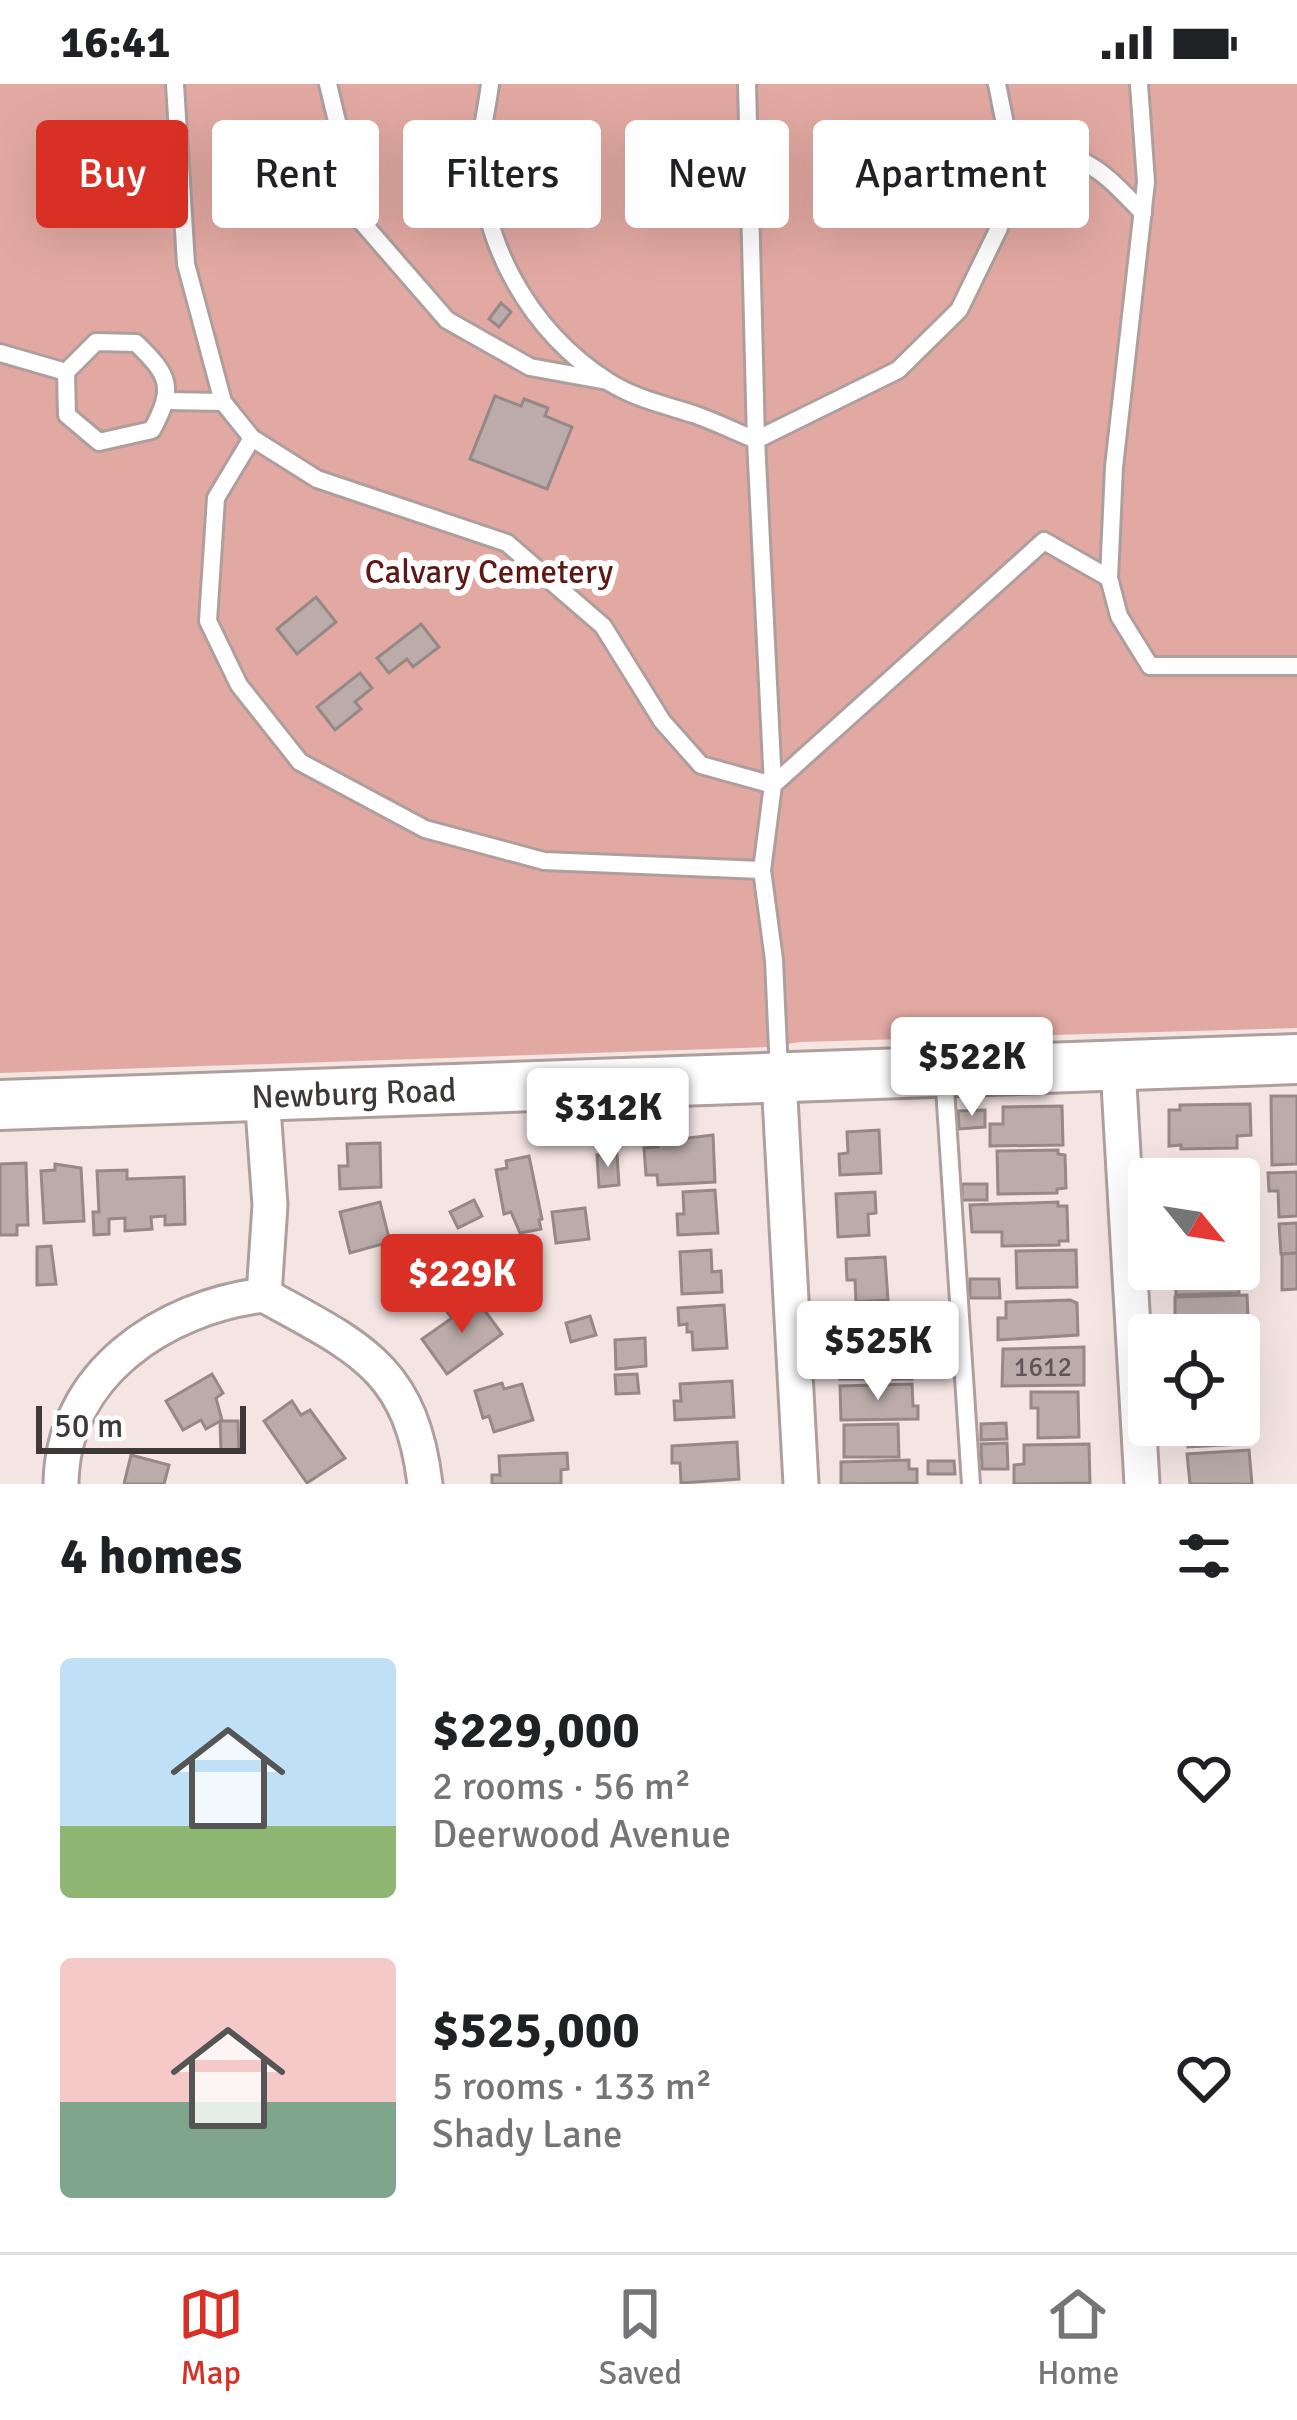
<!DOCTYPE html>
<html lang="en">
<head>
<meta charset="utf-8">
<style>
	body { margin:0; font-family:Signika,sans-serif; background:#f6f6f6; color:#202124; height:100vh; display:flex; flex-direction:column; font-size:45px; white-space:nowrap }
	* { box-sizing:border-box; margin:0 }
	p { font-size:39px; color:#757577 }
	.icon { flex:none; width:66px; height:66px; fill:none; stroke:currentColor; stroke-width:2; stroke-linecap:round; stroke-linejoin:round }
	.map { position:relative; height:1400px; overflow:hidden }
	.side { display:flex; flex-direction:column; background:#fff; flex:1 }
	.side>* { flex:none }
	.top-card { position:absolute; left:36px; top:36px; width:1227px; height:108px; display:flex; gap:24px }
	.needle { width:78px; rotate:120deg }
	.tools { position:absolute; left:1128px; top:1074px; display:grid; gap:24px }
	.tools a { display:grid; place-items:center; width:132px; height:132px; border-radius:12px; background:#fff; box-shadow:0 12px 48px #0002; font-size:60px }
	.scale { position:absolute; left:36px; bottom:30px; width:210px; box-sizing:border-box; padding-left:12px; border:6px solid #3f3838; border-top:0; font-size:33px; line-height:42px; white-space:nowrap; color:#3f3838; -webkit-text-stroke:9px #fff; paint-order:stroke }
	.price { position:absolute; translate:-50% -102px; padding:0 27px; border-radius:12px; background:#fff; color:#222; font-size:39px; line-height:78px; filter:drop-shadow(0 3px 6px #0008) }
	.price::after { content:''; position:absolute; left:50%; top:72px; width:36px; height:27px; margin-left:-18px; background:inherit; clip-path:polygon(0 0,100% 0,50% 100%) }
	.price.selected { background:#d93025; color:#fff }
	ul { padding:0; list-style:none }
	li { display:flex; align-items:center; gap:36px; height:300px; padding:0 60px }
	li span { display:grid; place-items:center; flex:none; width:336px; height:240px; border-radius:12px; color:#555 }
	li>.icon { margin-inline-start:auto }
	span .icon { width:144px; height:144px; fill:#fffc; stroke-width:1 }
	li b { font-size:51px }
	h2 { display:flex; justify-content:space-between; align-items:center; height:144px; padding:0 60px; font-size:51px }
	.chip { padding:0 42px; border-radius:12px; background:#fff; box-shadow:0 12px 48px #0002; font-size:42px; line-height:108px }
	.chip.selected { background:#d93025; color:#fff }
	.status { display:flex; justify-content:space-between; align-items:center; height:84px; padding:0 60px; background:#fff; direction:ltr }
	.status svg { height:33px; fill:currentColor }
	.tab-bar { display:flex; justify-content:space-around; align-items:center; height:168px; border-top:3px solid #e0e0e0; background:#fff; font-size:33px; color:#757577 }
	.tab-bar a { display:grid; justify-items:center; gap:6px }
	.tab-bar .selected { color:#d93025 }
	.map>svg:first-child { display:block }
	.green { fill:#e2a9a2 }
	.building { fill:#bbacaa; stroke:#968886; stroke-width:3 }
	.lines { fill:none; stroke-linecap:round; stroke-linejoin:round }
	.service-casing { stroke:#ae9f9d; stroke-width:22 }
	.minor-casing { stroke:#ae9f9d; stroke-width:39 }
	.secondary-casing { stroke:#ae9f9d; stroke-width:54 }
	.service { stroke:#fff; stroke-width:16 }
	.minor { stroke:#fff; stroke-width:33 }
	.secondary { stroke:#fff; stroke-width:48 }
	.labels { text-anchor:middle; stroke-width:12; stroke-linejoin:round; paint-order:stroke }
	.number-label { font-size:27px; fill:#5e5554 }
	.park-label { font-size:33px; fill:#5f1815; stroke:#fff }
	.street-label { font-size:33px; fill:#3f3838; stroke:#fff }
</style>
</head>
<body>
<div class="status"><b>16:41</b><svg viewBox="0 0 49 12"><path d="M0 12V9h3v3zM5 12V6h3v6zM10 12V3h3v9zM15 12V0h3v12zM26 1h20v11H26zM47 4h2v5h-2z"/></svg></div>
<div class="map">
<svg width="1297" height="1400" viewBox="0 0 1297 1400">
	<rect width="100%" height="100%" fill="#f4e5e3"/>
	<polygon class="green" points="0,0 1297,0 1297,944 800,958 768,963 0,989"/>
	<g class="building">
		<polygon points="501,219 511,228 499,243 489,235"/>
		<polygon points="495,312 521,322 524,315 548,324 545,332 572,343 547,405 470,375"/>
		<polygon points="316,513 336,538 297,570 277,545"/>
		<polygon points="421,540 439,563 413,583 407,575 389,589 377,574"/>
		<polygon points="360,589 372,604 355,618 361,625 335,646 317,623"/>
		<polygon points="1271,1012 1297,1012 1297,1080 1272,1081"/>
		<polygon points="1250,1020 1251,1051 1237,1052 1237,1064 1181,1065 1181,1061 1169,1062 1169,1026 1180,1026 1180,1021"/>
		<polygon points="1062,1022 1063,1061 990,1062 990,1040 1003,1040 1003,1023"/>
		<polygon points="985,1026 985,1043 959,1045 958,1027"/>
		<polygon points="879,1046 881,1089 840,1091 839,1070 848,1069 847,1048"/>
		<polygon points="713,1051 715,1098 658,1101 657,1091 646,1091 644,1064 658,1063 657,1058"/>
		<polygon points="380,1059 381,1103 340,1105 339,1082 348,1082 347,1060"/>
		<polygon points="1058,1066 1058,1070 1065,1071 1066,1104 1057,1105 1057,1109 998,1110 997,1067"/>
		<polygon points="617,1070 619,1101 599,1103 597,1071"/>
		<polygon points="529,1072 542,1135 539,1136 541,1145 520,1149 511,1128 504,1130 496,1086 507,1084 506,1077"/>
		<polygon points="26,1079 28,1141 17,1141 17,1151 0,1151 0,1080"/>
		<polygon points="55,1080 81,1084 84,1137 44,1139 41,1087 55,1086"/>
		<polygon points="1225,1082 1225,1095 1186,1095 1185,1083"/>
		<polygon points="127,1086 127,1095 184,1093 185,1140 165,1141 165,1132 151,1133 152,1145 125,1147 125,1134 109,1135 109,1150 94,1151 93,1128 99,1128 97,1087"/>
		<polygon points="1297,1088 1297,1132 1279,1133 1278,1107 1269,1107 1268,1089"/>
		<rect x="962" y="1100" width="25" height="16"/>
		<polygon points="715,1106 718,1149 678,1151 677,1130 684,1130 683,1108"/>
		<polygon points="875,1108 876,1129 868,1130 869,1151 838,1153 836,1110"/>
		<polygon points="474,1116 482,1132 458,1144 450,1128"/>
		<polygon points="380,1118 390,1158 350,1169 340,1128"/>
		<polygon points="1058,1118 1058,1122 1067,1122 1068,1157 1059,1157 1059,1161 1002,1162 1002,1148 972,1148 970,1121"/>
		<polygon points="585,1124 589,1155 556,1159 552,1128"/>
		<polygon points="1297,1139 1297,1169 1281,1170 1279,1140"/>
		<polygon points="500,1156 508,1170 486,1184 477,1171"/>
		<polygon points="440,1160 460,1190 409,1223 389,1192"/>
		<polygon points="51,1162 56,1200 37,1201 37,1163"/>
		<polygon points="711,1166 712,1188 721,1187 722,1208 682,1210 680,1168"/>
		<polygon points="1076,1166 1077,1203 1017,1204 1016,1167"/>
		<polygon points="1297,1169 1297,1205 1282,1206 1282,1170"/>
		<polygon points="885,1173 888,1216 856,1218 855,1196 847,1196 846,1175"/>
		<polygon points="1239,1173 1249,1173 1249,1191 1239,1191 1239,1209 1176,1211 1175,1185 1239,1185"/>
		<polygon points="970,1195 999,1195 1000,1214 970,1214"/>
		<polygon points="1247,1211 1248,1232 1238,1232 1238,1245 1175,1246 1175,1213"/>
		<polygon points="477,1216 502,1250 447,1290 422,1255 452,1234 448,1229 458,1222 461,1227"/>
		<polygon points="1070,1216 1077,1219 1078,1251 998,1256 998,1234 1006,1234 1006,1218"/>
		<polygon points="724,1221 727,1264 693,1266 692,1248 687,1248 687,1240 679,1241 678,1224"/>
		<polygon points="590,1232 596,1251 571,1258 566,1239"/>
		<polygon points="1243,1247 1244,1254 1256,1253 1256,1284 1239,1284 1239,1251 1192,1251 1192,1248"/>
		<polygon points="893,1251 894,1264 912,1264 912,1295 840,1295 840,1261 875,1261 875,1252"/>
		<polygon points="645,1254 646,1282 616,1285 615,1256"/>
		<polygon points="1084,1263 1084,1301 1002,1302 1003,1265"/>
		<polygon points="1239,1287 1253,1287 1254,1322 1239,1322"/>
		<polygon points="212,1290 223,1309 216,1314 222,1336 206,1345 201,1336 183,1346 166,1317"/>
		<polygon points="637,1290 639,1309 616,1310 615,1291"/>
		<polygon points="732,1297 734,1333 675,1336 674,1317 681,1317 680,1300"/>
		<polygon points="502,1299 504,1305 522,1300 533,1336 494,1348 489,1332 483,1334 475,1307"/>
		<polygon points="912,1300 913,1322 918,1322 918,1335 841,1336 840,1302"/>
		<polygon points="1031,1308 1078,1308 1079,1353 1038,1354 1038,1324 1031,1324"/>
		<polygon points="292,1317 301,1331 310,1326 345,1374 307,1399 264,1337"/>
		<polygon points="1248,1327 1249,1347 1241,1348 1241,1360 1188,1363 1186,1341 1239,1341 1239,1328"/>
		<polygon points="220,1337 238,1337 239,1367 221,1368"/>
		<polygon points="1006,1339 1007,1355 981,1356 981,1340"/>
		<polygon points="898,1340 899,1373 844,1373 844,1341"/>
		<polygon points="737,1358 739,1395 681,1399 680,1379 672,1379 672,1362"/>
		<polygon points="1007,1359 1008,1385 982,1385 981,1360"/>
		<polygon points="1089,1360 1090,1399 1014,1400 1014,1381 1024,1380 1024,1361"/>
		<polygon points="1249,1366 1252,1400 1190,1400 1187,1370"/>
		<polygon points="567,1369 568,1385 561,1386 561,1400 492,1400 492,1391 500,1391 499,1372"/>
		<polygon points="131,1371 169,1381 164,1400 124,1400"/>
		<polygon points="909,1376 909,1385 917,1385 917,1399 841,1400 841,1378"/>
		<polygon points="928,1377 954,1377 955,1390 928,1390"/>
	</g>
	<g class="lines">
		<g class="service-casing">
			<g id="service">
				<polyline points="175,0 186,180 223,318 252,354 317,395 507,459 603,542 662,637 701,681 773,701 756,356 747,0"/>
				<polyline points="328,0 361,137 447,236 530,283 607,297"/>
				<path d="M490 0C488 18 483 37 482 55 474 152 529 247 609 298 636 315 666 321 696 331 716 338 736 348 756 356L898 286 959 226 999 144 1010 65 997 0"/>
				<path d="M1010 65C1086 71 1091 75 1143 129"/>
				<path d="M96 258 136 259C170 292 175 303 152 346L99 358 67 331 66 288Z"/>
				<polyline points="0,269 66,288"/>
				<polyline points="167,317 223,318"/>
				<polyline points="252,354 216,414 208,537 239,601 300,678 425,745 544,777 762,786"/>
				<polyline points="1109,494 1114,383 1146,98 1139,0"/>
				<polyline points="779,988 774,876 762,786 773,701 1044,457 1109,494 1119,532 1150,582 1297,582"/>
				<polyline points="944,989 971,1400"/>
			</g>
		</g>
		<g class="minor-casing">
			<g id="minor">
				<polyline points="1118,983 1142,1400"/>
				<polyline points="779,995 801,1400"/>
				<polyline points="262,1011 270,1121 264,1211"/>
				<path d="M264 1211C358 1263 411 1283 425 1400"/>
				<path d="M61 1400C62 1290 164 1223 264 1211"/>
			</g>
		</g>
		<g class="secondary-casing">
			<g id="secondary">
				<path id="s1" d="M0 1021 1297 975"/>
			</g>
		</g>
		<use href="#service" class="service"/>
		<use href="#minor" class="minor"/>
		<use href="#secondary" class="secondary"/>
	</g>
	<g class="labels">
		<g class="number-label">
			<text x="1043" y="1292">1612</text>
		</g>
		<g class="park-label">
			<text x="489" y="499">Calvary Cemetery</text>
		</g>
		<g class="street-label">
			<text dy="12" stroke="none"><textPath href="#s1" startOffset="354">Newburg Road</textPath></text>
		</g>
	</g>
</svg>
<div class="tools">
<a><svg class="needle" viewBox="-14 -14 28 28"><path d="M0-13l5 13h-10z" fill="#e53935"/><path d="M0 13l5-13h-10z" fill="#757577"/></svg></a>
<a><svg class="icon" aria-label="locate" viewBox="0 0 24 24"><circle cx="12" cy="12" r="6"/><path d="M12 2v4M12 18v4M2 12h4M18 12h4"/></svg></a>
</div>
<div class="scale">50 m</div>
<b class="price" style="left:972px;top:1035px">$522K</b>
<b class="price" style="left:608px;top:1086px">$312K</b>
<b class="price selected" style="left:462px;top:1252px">$229K</b>
<b class="price" style="left:878px;top:1319px">$525K</b>
<div class="top-card">
<a class="chip selected">Buy</a>
<a class="chip">Rent</a>
<a class="chip">Filters</a>
<a class="chip">New</a>
<a class="chip">Apartment</a>
</div>
</div>
<section class="side">
<h2>4 homes<svg class="icon" aria-label="filters" viewBox="0 0 24 24"><path d="M4 7h16M4 17h16"/><circle cx="9" cy="7" r="2"/><circle cx="15" cy="17" r="2"/></svg></h2>
<ul>
<li><span style="background:linear-gradient(#bfe0f5 70%,#8fb573 0)"><svg class="icon" aria-label="home" viewBox="0 0 24 24"><path d="M3 11l9-7 9 7M6 9v11h12V9"/></svg></span><div><b>$229,000</b><p>2 rooms · 56 m²</p><p>Deerwood Avenue</p></div><svg class="icon" aria-label="heart" viewBox="0 0 24 24"><path d="M12 20l-8-8c-3-5 5-10 8-4 3-6 11-1 8 4z"/></svg></li>
<li><span style="background:linear-gradient(#f6c9c9 60%,#7fa58c 0)"><svg class="icon" aria-label="home" viewBox="0 0 24 24"><path d="M3 11l9-7 9 7M6 9v11h12V9"/></svg></span><div><b>$525,000</b><p>5 rooms · 133 m²</p><p>Shady Lane</p></div><svg class="icon" aria-label="heart" viewBox="0 0 24 24"><path d="M12 20l-8-8c-3-5 5-10 8-4 3-6 11-1 8 4z"/></svg></li>
</ul>
</section>
<nav class="tab-bar">
<a class="selected"><svg class="icon" aria-label="map" viewBox="0 0 24 24"><path d="M3 6l6-2 6 2 6-2v14l-6 2-6-2-6 2zM9 4v14M15 6v14"/></svg>Map</a>
<a><svg class="icon" aria-label="saved" viewBox="0 0 24 24"><path d="M7 4h10v16l-5-4-5 4z"/></svg>Saved</a>
<a><svg class="icon" aria-label="home" viewBox="0 0 24 24"><path d="M3 11l9-7 9 7M6 9v11h12V9"/></svg>Home</a>
</nav>
</body>
</html>
